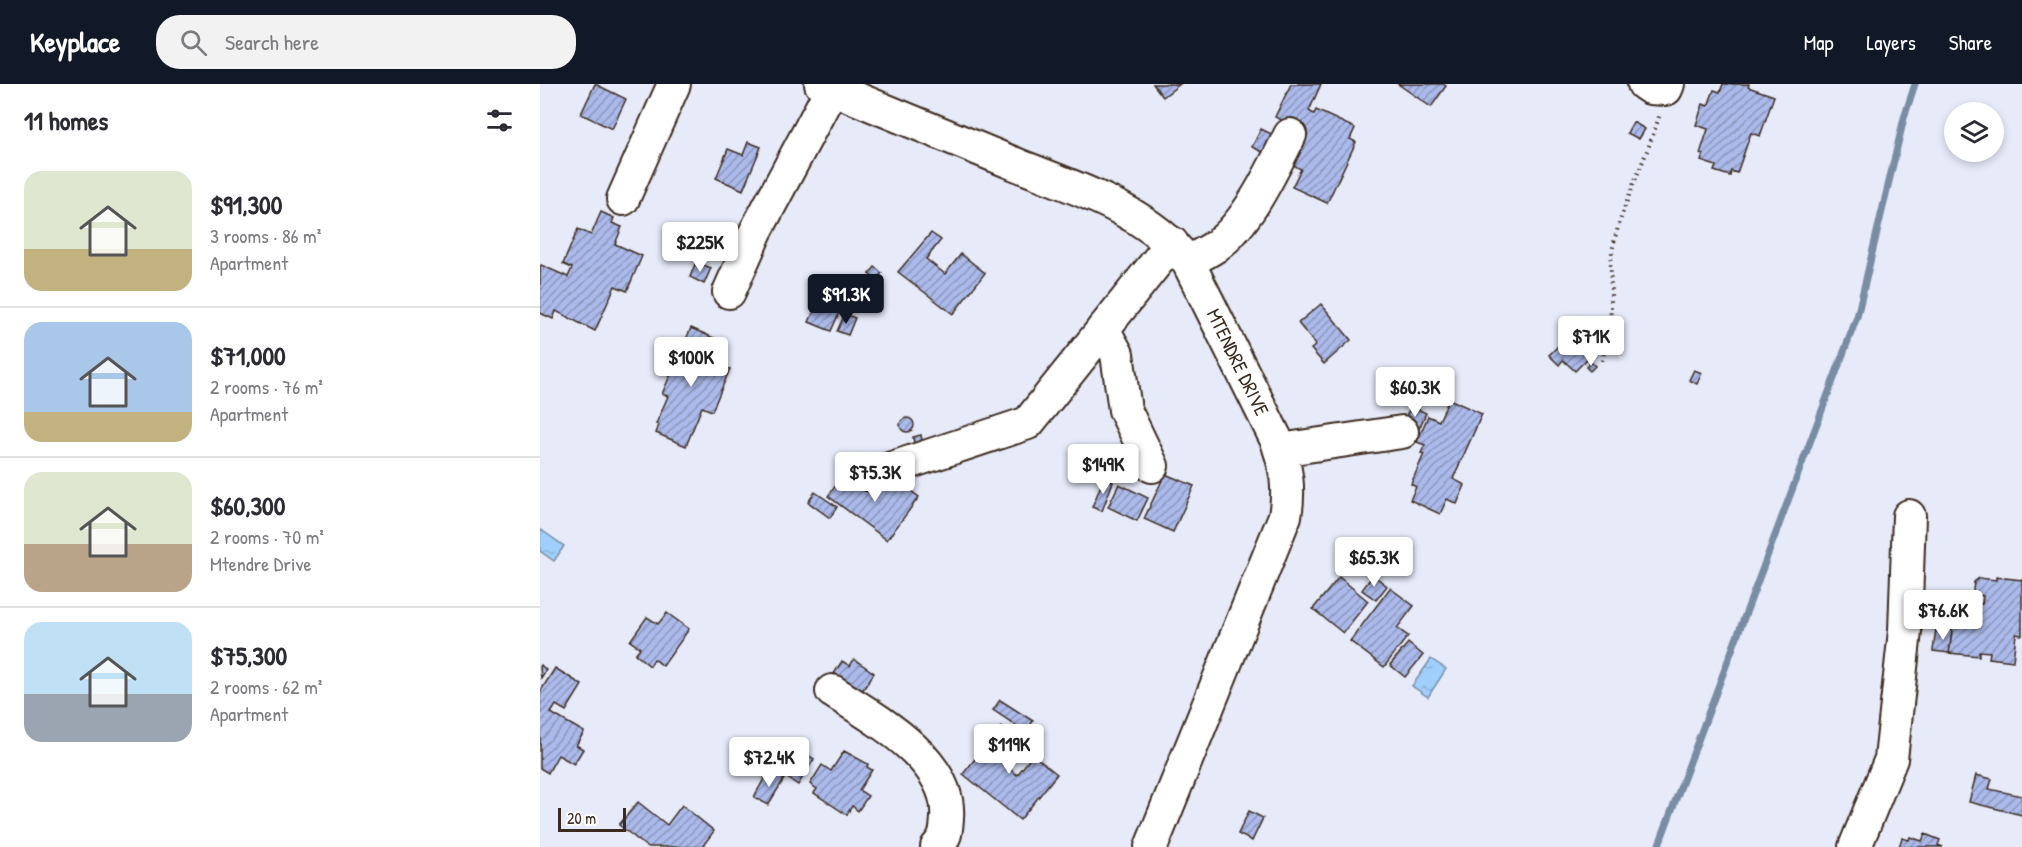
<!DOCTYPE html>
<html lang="en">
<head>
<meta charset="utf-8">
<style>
	body { margin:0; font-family:"Patrick Hand",sans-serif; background:#f2f2f3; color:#2b2b33; height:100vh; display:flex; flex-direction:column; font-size:22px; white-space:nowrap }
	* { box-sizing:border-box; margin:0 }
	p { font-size:20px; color:#7c7c81 }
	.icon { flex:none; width:33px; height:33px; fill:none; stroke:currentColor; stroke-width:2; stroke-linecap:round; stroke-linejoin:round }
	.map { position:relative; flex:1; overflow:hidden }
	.sheet { display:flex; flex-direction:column; background:#fff; width:540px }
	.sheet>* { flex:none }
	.fabs { position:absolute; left:1404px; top:18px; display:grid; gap:12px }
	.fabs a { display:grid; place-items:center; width:60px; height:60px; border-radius:50%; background:#fff; box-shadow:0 3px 9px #0003; font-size:30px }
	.scale { position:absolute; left:18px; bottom:15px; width:68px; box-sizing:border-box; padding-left:6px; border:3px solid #3b2a1e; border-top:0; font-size:16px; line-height:21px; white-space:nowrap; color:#3b2a1e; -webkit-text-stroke:4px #fff; paint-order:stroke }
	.price { position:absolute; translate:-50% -51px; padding:0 14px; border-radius:6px; background:#fff; color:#222; font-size:20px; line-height:39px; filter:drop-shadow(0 2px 3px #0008) }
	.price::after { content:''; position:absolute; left:50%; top:36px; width:18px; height:14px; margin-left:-9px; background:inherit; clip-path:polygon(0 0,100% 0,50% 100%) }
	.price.active { background:#111827; color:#fff }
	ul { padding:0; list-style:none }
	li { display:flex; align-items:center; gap:18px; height:150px; padding:0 24px }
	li+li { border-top:2px solid #e1e1e2 }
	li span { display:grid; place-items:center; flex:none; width:168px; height:120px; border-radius:18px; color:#555 }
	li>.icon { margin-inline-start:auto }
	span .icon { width:72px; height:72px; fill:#fffc; stroke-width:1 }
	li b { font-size:26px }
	h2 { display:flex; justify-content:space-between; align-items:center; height:72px; padding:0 24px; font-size:26px }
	header { display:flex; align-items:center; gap:36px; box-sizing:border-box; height:84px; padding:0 30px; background:#111827; color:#fff }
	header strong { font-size:28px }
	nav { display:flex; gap:33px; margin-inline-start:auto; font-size:21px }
	.search { width:420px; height:54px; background:#f2f2f3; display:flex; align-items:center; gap:15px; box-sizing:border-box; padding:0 21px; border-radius:24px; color:#7c7c81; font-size:22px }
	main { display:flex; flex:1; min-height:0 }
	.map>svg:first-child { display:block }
	.water { fill:url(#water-ripples); stroke:#788da3; stroke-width:1.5 }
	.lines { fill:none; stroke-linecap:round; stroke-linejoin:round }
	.stream { stroke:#788da3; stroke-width:7 }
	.building { fill:url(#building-hatch); stroke:#3b2a1e; stroke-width:1.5 }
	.minor-casing { stroke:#3b2a1e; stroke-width:36 }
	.path { stroke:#3b2a1e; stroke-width:4; stroke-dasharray:1.5 4.5; stroke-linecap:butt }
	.minor { stroke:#fff; stroke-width:32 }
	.labels { text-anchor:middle; stroke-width:6; stroke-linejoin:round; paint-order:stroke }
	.street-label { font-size:20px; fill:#3b2a1e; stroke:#fff }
</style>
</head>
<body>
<header>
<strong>Keyplace</strong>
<div class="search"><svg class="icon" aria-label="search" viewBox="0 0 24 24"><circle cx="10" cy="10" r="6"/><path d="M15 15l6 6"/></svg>Search here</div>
<nav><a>Map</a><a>Layers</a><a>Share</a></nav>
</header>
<main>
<section class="sheet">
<h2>11 homes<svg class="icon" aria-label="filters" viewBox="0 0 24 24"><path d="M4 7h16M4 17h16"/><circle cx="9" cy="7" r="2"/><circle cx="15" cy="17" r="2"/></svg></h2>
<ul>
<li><span style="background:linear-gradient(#dfe7d0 65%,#c2b280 0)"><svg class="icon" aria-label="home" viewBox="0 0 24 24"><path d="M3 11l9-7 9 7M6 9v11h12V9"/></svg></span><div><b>$91,300</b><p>3 rooms · 86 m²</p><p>Apartment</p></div></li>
<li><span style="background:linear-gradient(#a9c7e8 75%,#c2b280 0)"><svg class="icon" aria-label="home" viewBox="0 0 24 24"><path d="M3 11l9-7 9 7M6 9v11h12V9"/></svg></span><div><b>$71,000</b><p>2 rooms · 76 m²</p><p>Apartment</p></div></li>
<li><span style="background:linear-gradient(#dfe7d0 60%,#b9a48a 0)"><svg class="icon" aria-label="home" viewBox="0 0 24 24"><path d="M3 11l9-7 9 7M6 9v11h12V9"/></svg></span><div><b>$60,300</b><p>2 rooms · 70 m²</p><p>Mtendre Drive</p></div></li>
<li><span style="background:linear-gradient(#bfe0f5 60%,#9aa5b1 0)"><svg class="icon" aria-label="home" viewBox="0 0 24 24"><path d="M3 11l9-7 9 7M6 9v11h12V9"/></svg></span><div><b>$75,300</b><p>2 rooms · 62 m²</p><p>Apartment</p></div></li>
</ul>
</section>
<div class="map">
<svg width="1482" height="763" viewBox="0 0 1482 763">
	<defs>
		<pattern id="water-ripples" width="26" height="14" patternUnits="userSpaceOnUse" patternTransform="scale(1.5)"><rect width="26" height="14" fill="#a0cffb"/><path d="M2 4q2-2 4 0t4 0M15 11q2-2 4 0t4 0" fill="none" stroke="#8bb2d7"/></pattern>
		<pattern id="building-hatch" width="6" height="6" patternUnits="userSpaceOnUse" patternTransform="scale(1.5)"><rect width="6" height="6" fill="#abbaea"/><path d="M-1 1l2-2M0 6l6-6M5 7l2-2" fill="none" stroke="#8c97bd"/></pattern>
	</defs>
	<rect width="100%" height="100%" fill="#e6eaf9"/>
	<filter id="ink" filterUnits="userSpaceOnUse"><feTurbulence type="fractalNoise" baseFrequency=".0167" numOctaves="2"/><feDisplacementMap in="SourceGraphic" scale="12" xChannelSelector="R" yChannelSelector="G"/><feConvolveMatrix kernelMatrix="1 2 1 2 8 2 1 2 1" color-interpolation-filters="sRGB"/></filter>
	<g filter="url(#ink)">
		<g class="water">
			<polygon points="0,445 24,462 14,477 0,467"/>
			<polygon points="891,575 906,585 888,613 872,602"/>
		</g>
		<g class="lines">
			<polyline class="stream" points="1118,763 1317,233 1364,34 1375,0"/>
		</g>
		<g class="building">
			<polygon points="55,0 86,15 72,45 41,30"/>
			<polygon points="613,0 640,0 623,13"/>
			<polygon points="751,0 781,0 769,27 774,30 776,26 815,44 810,55 816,58 787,119 752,103 761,85 751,80 767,47 735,33"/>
			<polygon points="858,0 903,0 906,2 891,23"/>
			<polygon points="1183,0 1209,0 1208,3 1234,12 1220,52 1211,49 1197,89 1191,87 1190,92 1174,87 1176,82 1161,77 1163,71 1160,70 1168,45 1156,41 1163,20 1168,22 1174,6 1180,8"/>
			<polygon points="1093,38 1105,45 1099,55 1087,49"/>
			<polygon points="721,45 740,54 731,72 712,63"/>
			<polygon points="208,58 221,63 203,106 176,94 188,65 203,71"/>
			<polygon points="61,128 74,134 72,139 82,143 75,160 102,172 87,207 75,202 55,247 16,227 13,235 0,229 0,183 1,181 28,193 32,184 23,180 38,145 51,151"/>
			<polygon points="391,149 401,156 386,175 405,190 421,170 445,189 413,230 358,188"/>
			<polygon points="156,178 171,184 164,200 150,193"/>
			<polygon points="335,183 342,189 336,196 329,190"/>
			<polygon points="278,218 300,227 291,247 269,238"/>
			<polygon points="781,220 811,256 784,280 771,265 776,261 758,239"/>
			<polygon points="305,230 315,234 308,251 297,247"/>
			<polygon points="1043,238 1053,248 1045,256 1056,266 1035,287 1023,276 1019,281 1009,271"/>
			<polygon points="151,244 176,255 167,276 190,285 172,327 162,323 146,362 116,349 119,341 116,340 128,312 122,310"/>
			<polygon points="1051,278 1055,282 1050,287 1046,283"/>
			<polygon points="1154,286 1162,289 1157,300 1149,296"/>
			<polygon points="909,315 942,330 913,395 925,401 917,420 907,415 900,430 870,416 876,403 871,400 884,370 881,369 885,361 877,358 888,332 899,337"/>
			<polygon points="871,322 886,329 879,345 863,338"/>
			<circle cx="367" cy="341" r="7"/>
			<polygon points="381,351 382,356 374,359 373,353"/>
			<polygon points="305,389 335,411 349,391 379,413 347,456 288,412"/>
			<polygon points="625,390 654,402 633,448 604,435"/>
			<polygon points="564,394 573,398 562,427 552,423"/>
			<polygon points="579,400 608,414 597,437 568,423"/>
			<polygon points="275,408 297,423 290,434 268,418"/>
			<polygon points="833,491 847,502 836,516 822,506"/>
			<polygon points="799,493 828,517 803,549 773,525"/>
			<polygon points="1456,493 1482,496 1482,551 1476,550 1473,577 1449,574 1450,568 1439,567 1439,572 1409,569 1413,540 1439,543 1440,536 1434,535 1436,519 1442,520 1443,512 1436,511 1433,506 1434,498 1439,494 1456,496"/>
			<polygon points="850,504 874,522 857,544 868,552 844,583 810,557"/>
			<polygon points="127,529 149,545 123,582 114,575 110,582 95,570 100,564 90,557 107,533 118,540"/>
			<polygon points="1396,545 1412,546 1409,569 1393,567"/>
			<polygon points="868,559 883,571 865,593 850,581"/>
			<polygon points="314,575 334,589 317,615 290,596 302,577 310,582"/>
			<polygon points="1,581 6,586 1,594 0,583"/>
			<polygon points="15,584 42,601 26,627 16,621 11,629 44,648 36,661 43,665 34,680 18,671 8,689 0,684 0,608"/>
			<polygon points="460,616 493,637 486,648 453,626"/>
			<polygon points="461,643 480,657 463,679 477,691 493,671 517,690 480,736 423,690"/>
			<polygon points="259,665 274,675 258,701 243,691"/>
			<polygon points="304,667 328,680 327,683 332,686 319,706 328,712 318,727 312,722 307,731 274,709 277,705 270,700 282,681 291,687"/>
			<polygon points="229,686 244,695 228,721 214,713"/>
			<polygon points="1436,691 1452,695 1449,705 1482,712 1482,731 1429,718"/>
			<polygon points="98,718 127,741 142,721 174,747 162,763 107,763 79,741"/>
			<polygon points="709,727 723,734 712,757 698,750"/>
			<polygon points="1385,750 1400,756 1398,761 1403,763 1359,763 1362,754 1369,756 1370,753 1382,757"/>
		</g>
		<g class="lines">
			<g class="minor-casing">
				<g id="minor">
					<path d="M281 0C342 25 402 50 463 75 527 102 603 122 648 178L737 357C746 383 750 404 745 432L611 763"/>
					<polyline points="1104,0 1110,4 1126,5 1128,0"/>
					<polyline points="83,115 134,0"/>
					<path d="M648 178C657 173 667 168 676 162 708 139 733 85 750 51"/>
					<polyline points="189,208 216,147 292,4"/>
					<polyline points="563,245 577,270 585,326 612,382"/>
					<polyline points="740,366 862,348"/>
					<polyline points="331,391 488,339 632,159"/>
					<path d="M292 607C334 634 412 676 407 734 406 747 406 754 397 763"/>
					<polyline points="1315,763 1351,675 1365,547 1369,432"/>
				</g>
			</g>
			<path class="path" d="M1062 277C1065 263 1068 250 1070 236 1073 212 1068 188 1073 163 1083 116 1107 75 1120 29"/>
			<use href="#minor" class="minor"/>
		</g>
	</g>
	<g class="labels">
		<g class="street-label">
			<text transform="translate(698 278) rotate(64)" y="7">MTENDRE DRIVE</text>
		</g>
	</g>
</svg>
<div class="fabs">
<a><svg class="icon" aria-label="layers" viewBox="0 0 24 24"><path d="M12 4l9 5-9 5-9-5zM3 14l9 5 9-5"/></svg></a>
</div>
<div class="scale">20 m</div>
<b class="price" style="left:160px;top:189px">$225K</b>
<b class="price active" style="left:306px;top:241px">$91.3K</b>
<b class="price" style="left:1051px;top:283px">$71K</b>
<b class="price" style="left:151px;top:304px">$100K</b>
<b class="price" style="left:875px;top:334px">$60.3K</b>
<b class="price" style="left:563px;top:411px">$149K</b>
<b class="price" style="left:335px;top:419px">$75.3K</b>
<b class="price" style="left:834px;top:504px">$65.3K</b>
<b class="price" style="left:1403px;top:557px">$76.6K</b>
<b class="price" style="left:469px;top:691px">$119K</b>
<b class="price" style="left:229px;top:704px">$72.4K</b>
</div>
</main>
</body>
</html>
